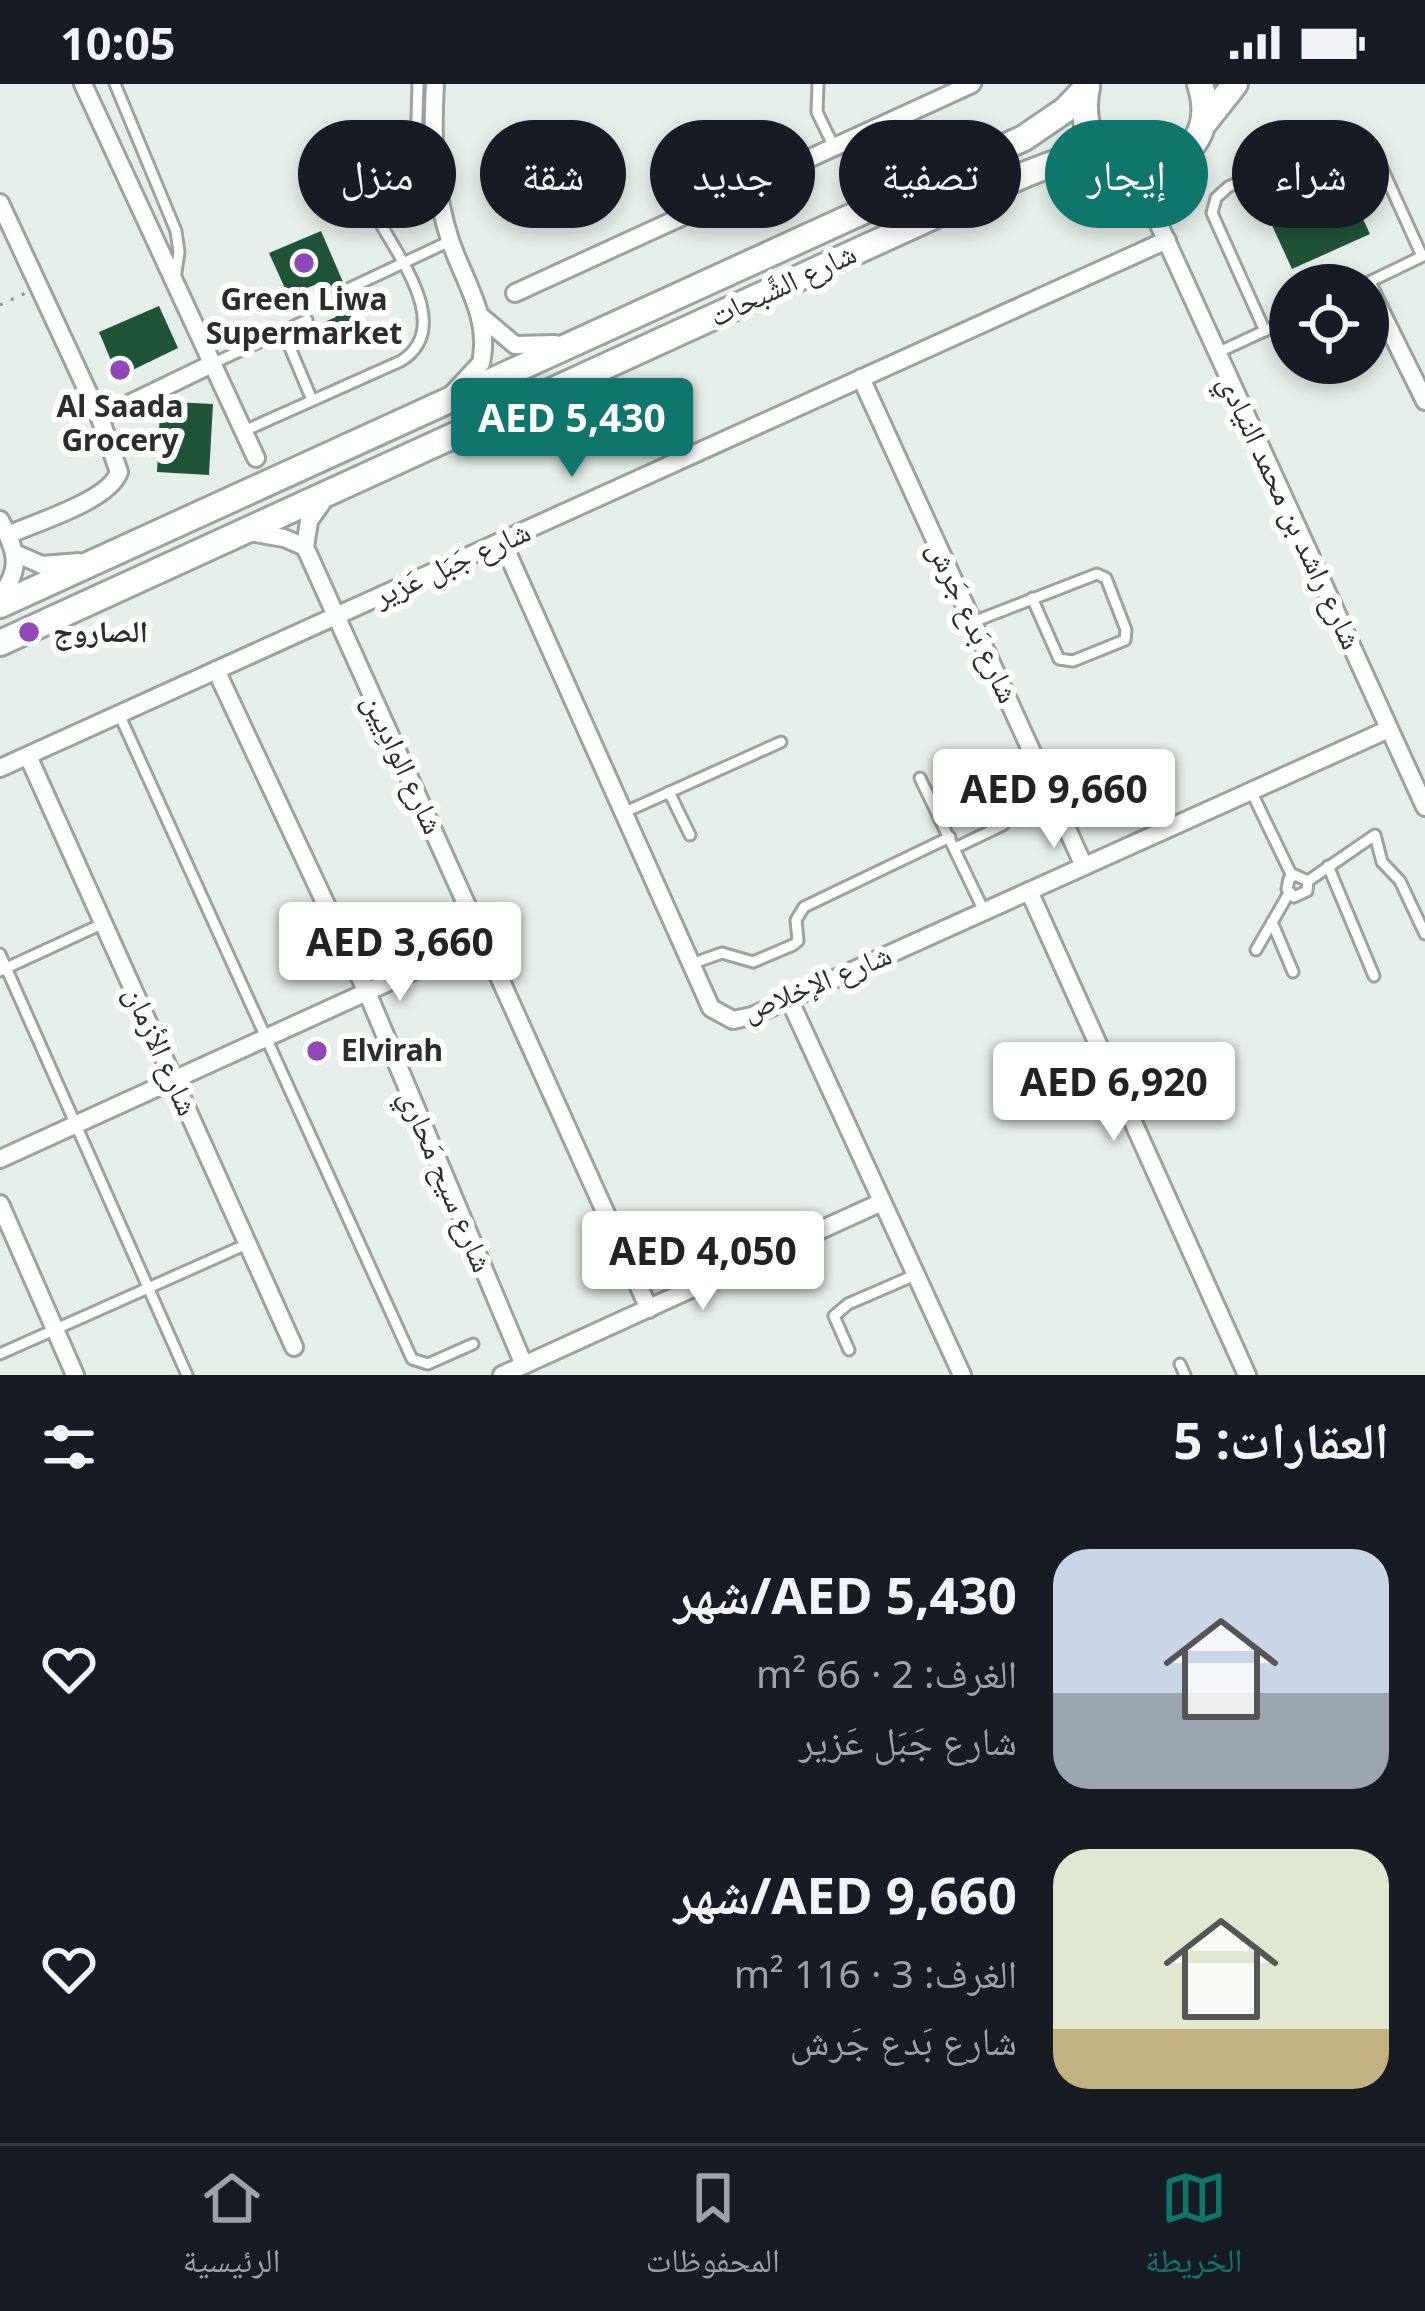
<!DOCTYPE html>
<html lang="ar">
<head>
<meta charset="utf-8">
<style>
	body { margin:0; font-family:"Noto Sans","Noto Naskh Arabic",sans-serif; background:#242831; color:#f1f3f6; direction:rtl; height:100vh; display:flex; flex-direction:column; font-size:45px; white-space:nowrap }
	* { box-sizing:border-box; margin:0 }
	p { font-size:39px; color:#9ea1a6 }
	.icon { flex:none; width:66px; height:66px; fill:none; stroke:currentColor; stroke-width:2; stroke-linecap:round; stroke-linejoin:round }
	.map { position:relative; height:1291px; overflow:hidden; direction:ltr }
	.sheet { display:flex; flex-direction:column; background:#171b24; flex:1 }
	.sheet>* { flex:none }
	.hud { position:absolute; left:36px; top:36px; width:1353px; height:108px; direction:rtl; display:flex; gap:24px }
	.buttons { position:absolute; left:1269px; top:180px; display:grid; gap:24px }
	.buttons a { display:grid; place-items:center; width:120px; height:120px; border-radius:50%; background:#171b24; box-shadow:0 6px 18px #0003; font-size:60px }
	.price { position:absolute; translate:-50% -102px; padding:0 27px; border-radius:12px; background:#fff; color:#222; font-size:39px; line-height:78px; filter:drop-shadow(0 3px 6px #0008) }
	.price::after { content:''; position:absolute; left:50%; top:72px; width:36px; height:27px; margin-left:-18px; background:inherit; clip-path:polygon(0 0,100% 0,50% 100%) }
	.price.current { background:#0f766e; color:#fff }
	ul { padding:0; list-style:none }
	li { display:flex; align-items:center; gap:36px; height:300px; padding:0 36px }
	li span { display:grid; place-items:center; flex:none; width:336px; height:240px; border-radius:36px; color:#555 }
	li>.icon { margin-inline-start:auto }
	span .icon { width:144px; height:144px; fill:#fffc; stroke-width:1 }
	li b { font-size:51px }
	h2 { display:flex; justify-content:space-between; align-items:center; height:144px; padding:0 36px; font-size:51px }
	.tag { padding:0 42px; border-radius:54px; background:#171b24; box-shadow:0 6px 18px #0003; font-size:42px; line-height:108px }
	.tag.current { background:#0f766e; color:#fff }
	.status { display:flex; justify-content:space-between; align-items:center; height:84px; padding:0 60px; background:#171b24; direction:ltr }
	.status svg { height:33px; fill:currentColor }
	.menu { display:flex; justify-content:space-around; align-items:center; height:168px; border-top:3px solid #363941; background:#171b24; font-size:33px; color:#9ea1a6 }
	.menu a { display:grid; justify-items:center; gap:6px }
	.menu .current { color:#0f766e }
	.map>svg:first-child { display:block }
	.building { fill:#1f5438 }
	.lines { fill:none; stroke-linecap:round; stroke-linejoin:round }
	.lane-casing { stroke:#9ba39e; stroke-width:15 }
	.street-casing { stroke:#9ba39e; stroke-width:22 }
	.secondary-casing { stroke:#9ba39e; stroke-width:30 }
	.path { stroke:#8d928f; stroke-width:3; stroke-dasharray:3 9; stroke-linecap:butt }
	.lane { stroke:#fff; stroke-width:9 }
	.street { stroke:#fff; stroke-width:16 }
	.secondary { stroke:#fff; stroke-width:24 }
	.poi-dot { fill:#9247b8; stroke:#fff; stroke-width:4.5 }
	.labels { text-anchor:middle; stroke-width:12; stroke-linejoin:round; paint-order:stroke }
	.street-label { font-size:30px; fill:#2a2d2b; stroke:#fff }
	.poi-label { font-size:30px; font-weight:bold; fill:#2a2d2b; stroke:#fff }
</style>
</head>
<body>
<div class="status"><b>10:05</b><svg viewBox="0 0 49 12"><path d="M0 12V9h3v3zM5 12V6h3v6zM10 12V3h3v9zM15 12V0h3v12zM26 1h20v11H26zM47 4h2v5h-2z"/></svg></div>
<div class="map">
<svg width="1425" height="1291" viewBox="0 0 1425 1291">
	<rect width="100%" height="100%" fill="#e6eee9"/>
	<g class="building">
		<polygon points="533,69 549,104 542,107 545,114 512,128 497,92 503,89 500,83"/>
		<polygon points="1341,88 1370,150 1292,185 1264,124"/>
		<polygon points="321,147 343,198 341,207 350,213 358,229 353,231 360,247 325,263 315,242 336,233 320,199 288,211 269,169"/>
		<polygon points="159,222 178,264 118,293 99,248"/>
		<polygon points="173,318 213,320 209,391 157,388 160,327"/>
	</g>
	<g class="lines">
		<g class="lane-casing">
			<g id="lane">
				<polyline points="115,0 176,147 179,168 175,195"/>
				<polyline points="418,0 416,64 435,90"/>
				<polyline points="818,0 817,28 834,63"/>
				<polyline points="1365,200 1425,171"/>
				<polyline points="350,204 450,157"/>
				<polyline points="283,247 312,316"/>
				<path d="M1265 247 1212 129 1216 114 1228 103 1323 59C1347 51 1363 55 1378 75L1422 172"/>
				<polyline points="1219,268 1290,235"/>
				<polyline points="214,279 307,236"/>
				<path d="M244 347 401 277C454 244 399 174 378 135"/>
				<polyline points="973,538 1097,490 1106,494 1126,546 1125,556 1073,577 1059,575 1032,514"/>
				<polyline points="119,630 412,1275 428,1280 473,1260"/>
				<polyline points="920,694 984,827"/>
				<polyline points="1251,707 1292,792"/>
				<polyline points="669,708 690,751"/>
				<polyline points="623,729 781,658"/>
				<path d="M955 764 1003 741C1011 721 997 700 989 681"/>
				<polyline points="1328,782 1374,892"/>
				<polyline points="1308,797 1295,791 1289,795 1287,805 1294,813 1307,807 1308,797 1375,751 1382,778 1400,797 1425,850"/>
				<polyline points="1272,838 1293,888"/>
				<polyline points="1256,866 1289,809"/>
				<polyline points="0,870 187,1291"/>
				<polyline points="691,880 722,869 753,878 793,861 798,857 796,836 804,823 950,753"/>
				<polyline points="0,887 104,839"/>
				<polyline points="849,1266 834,1232 848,1220 915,1191"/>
				<polyline points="0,1270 247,1160"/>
				<polyline points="1180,1280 1185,1291"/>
			</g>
		</g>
		<g class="street-casing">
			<g id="street">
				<polyline points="83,0 256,374"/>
				<path d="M435 0C432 54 433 104 450 156 464 198 491 233 481 279L453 309"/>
				<polyline points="897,35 926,101"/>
				<polyline points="1126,82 1156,134 1425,723"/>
				<path d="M0 119 100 334 119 388C109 417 36 438 8 451"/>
				<path d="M1156 133C1158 108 1160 94 1178 76"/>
				<polyline points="1368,202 1425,317"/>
				<polyline points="515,209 972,0"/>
				<polyline points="483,234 515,261 555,260"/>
				<polyline points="861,294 1084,782"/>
				<polyline points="100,334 214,279"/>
				<polyline points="328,410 309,437 305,463 649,1225"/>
				<path d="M0 436C16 466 23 484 0 512"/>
				<polyline points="249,448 284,454 305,463"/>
				<polyline points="502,457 711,924 733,936 752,932 1389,645"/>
				<polyline points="17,470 42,481 79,478"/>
				<polyline points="216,586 367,908 524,1281"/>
				<polyline points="28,672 294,1263"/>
				<polyline points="0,684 1167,156"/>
				<polyline points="1029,807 1247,1291"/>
				<polyline points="789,915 962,1291"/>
				<polyline points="0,1075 483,855"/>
				<polyline points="0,1120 75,1291"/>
				<polyline points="502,1291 882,1118"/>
			</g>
		</g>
		<g class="secondary-casing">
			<g id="secondary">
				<path d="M1087 3C1065 117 1233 103 1200 0"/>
				<polyline points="1205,38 1235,0"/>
				<polyline points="0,521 1024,54 1065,26 1087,3"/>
				<polyline points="0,559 1026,90 1055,79 1112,76"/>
			</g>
		</g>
		<polyline class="path" points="0,221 26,209"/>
		<use href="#lane" class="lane"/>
		<use href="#street" class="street"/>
		<use href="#secondary" class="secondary"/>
	</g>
	<g class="poi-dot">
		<circle cx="304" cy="179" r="12"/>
		<circle cx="120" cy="286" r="12"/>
		<circle cx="29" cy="548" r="12"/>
		<circle cx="317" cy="967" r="12"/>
	</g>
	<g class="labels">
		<g class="street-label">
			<text transform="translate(783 201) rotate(-25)" y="10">شارع الشَّبحات</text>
			<text transform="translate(1290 428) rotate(65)" y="10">شارع راشد بن محمد النيادي</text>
			<text transform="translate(452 480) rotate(-24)" y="10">شارع جَبَل عَزير</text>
			<text transform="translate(973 538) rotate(65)" y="10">شارع بَدع جَرش</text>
			<text transform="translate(403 680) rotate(65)" y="10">شارع الوادِيين</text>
			<text transform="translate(817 899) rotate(-22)" y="10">شارع الإخلاص</text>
			<text transform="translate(161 967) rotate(66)" y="10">شارع الأزمان</text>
			<text transform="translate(446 1097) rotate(67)" y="10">شارع سيح مَحاري</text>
		</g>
		<g class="poi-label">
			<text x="304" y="226">Green Liwa<tspan x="304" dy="34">Supermarket</tspan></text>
			<text x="120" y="333">Al Saada<tspan x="120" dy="34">Grocery</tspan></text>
			<text x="53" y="558" text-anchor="start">الصاروج</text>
			<text x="341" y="977" text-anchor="start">Elvirah</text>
		</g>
	</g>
</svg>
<div class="buttons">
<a><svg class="icon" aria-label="locate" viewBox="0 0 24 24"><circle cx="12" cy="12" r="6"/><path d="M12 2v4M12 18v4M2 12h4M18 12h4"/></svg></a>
</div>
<b class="price current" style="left:572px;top:396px">AED 5,430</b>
<b class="price" style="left:1054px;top:767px">AED 9,660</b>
<b class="price" style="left:400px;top:920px">AED 3,660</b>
<b class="price" style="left:1114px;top:1060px">AED 6,920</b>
<b class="price" style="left:703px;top:1229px">AED 4,050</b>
<div class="hud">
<a class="tag">شراء</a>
<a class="tag current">إيجار</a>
<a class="tag">تصفية</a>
<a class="tag">جديد</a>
<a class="tag">شقة</a>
<a class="tag">منزل</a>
</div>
</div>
<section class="sheet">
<h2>العقارات: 5<svg class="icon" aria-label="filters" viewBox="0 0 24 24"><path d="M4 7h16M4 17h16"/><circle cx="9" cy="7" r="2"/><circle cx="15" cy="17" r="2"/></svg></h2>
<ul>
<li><span style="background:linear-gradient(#c9d6e8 60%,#9aa5b1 0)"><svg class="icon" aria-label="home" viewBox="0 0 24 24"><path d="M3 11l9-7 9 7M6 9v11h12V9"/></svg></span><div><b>AED 5,430/شهر</b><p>الغرف: 2 · 66 m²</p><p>شارع جَبَل عَزير</p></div><svg class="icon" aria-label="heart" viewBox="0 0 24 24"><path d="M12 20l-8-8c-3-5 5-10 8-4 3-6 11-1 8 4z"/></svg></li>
<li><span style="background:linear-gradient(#dfe7d0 75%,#c2b280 0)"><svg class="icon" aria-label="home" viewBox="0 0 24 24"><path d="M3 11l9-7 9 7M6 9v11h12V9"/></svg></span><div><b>AED 9,660/شهر</b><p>الغرف: 3 · 116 m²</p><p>شارع بَدع جَرش</p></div><svg class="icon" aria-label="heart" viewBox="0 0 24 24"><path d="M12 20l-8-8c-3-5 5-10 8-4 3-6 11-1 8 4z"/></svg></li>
</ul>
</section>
<nav class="menu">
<a class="current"><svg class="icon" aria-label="map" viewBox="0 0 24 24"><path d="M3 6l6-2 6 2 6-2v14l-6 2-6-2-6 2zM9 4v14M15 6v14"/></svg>الخريطة</a>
<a><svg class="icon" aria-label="saved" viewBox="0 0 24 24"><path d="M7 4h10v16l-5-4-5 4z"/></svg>المحفوظات</a>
<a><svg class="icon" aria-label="home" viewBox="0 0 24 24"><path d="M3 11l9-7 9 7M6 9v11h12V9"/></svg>الرئيسية</a>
</nav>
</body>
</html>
